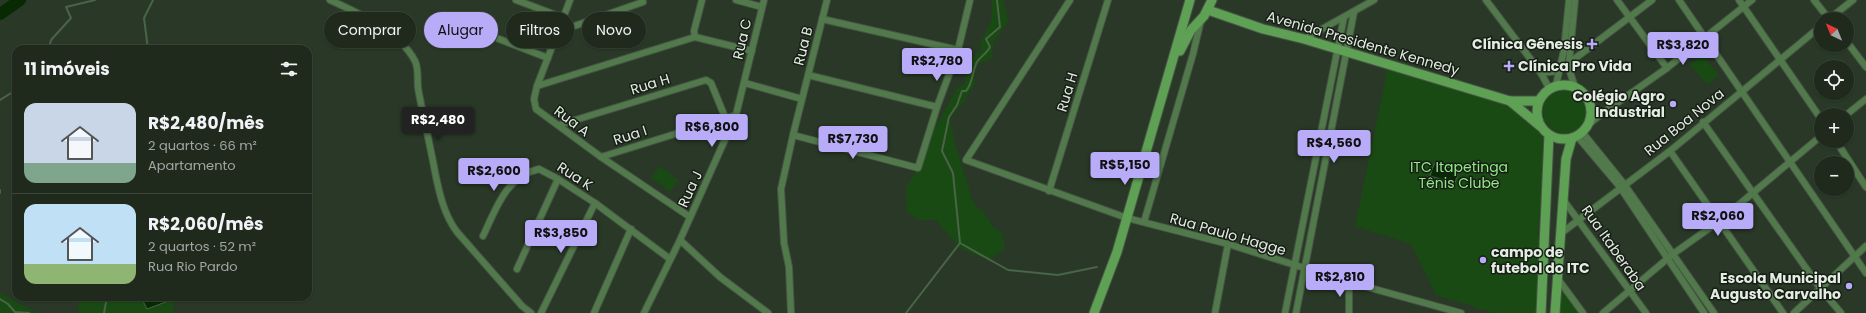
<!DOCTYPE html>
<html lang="pt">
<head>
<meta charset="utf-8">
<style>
	body { margin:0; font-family:Poppins,sans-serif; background:#273226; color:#f1f3f6; height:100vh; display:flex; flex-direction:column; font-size:15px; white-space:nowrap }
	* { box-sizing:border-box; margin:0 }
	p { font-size:13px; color:#a1a7a4 }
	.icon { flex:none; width:22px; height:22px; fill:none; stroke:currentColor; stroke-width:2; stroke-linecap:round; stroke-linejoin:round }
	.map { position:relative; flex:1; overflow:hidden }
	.panel { position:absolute; left:12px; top:45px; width:300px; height:256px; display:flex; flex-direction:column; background:#1f2a1d; border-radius:12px; box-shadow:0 1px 3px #0004,0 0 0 1px #3c463b }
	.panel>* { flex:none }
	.hud { position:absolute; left:324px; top:12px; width:380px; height:36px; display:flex; gap:8px }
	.needle { width:26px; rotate:317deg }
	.controls { position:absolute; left:1814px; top:12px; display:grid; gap:8px }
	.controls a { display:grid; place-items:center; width:40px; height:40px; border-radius:50%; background:#1f2a1d; box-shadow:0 1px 3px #0004,0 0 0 1px #3c463b; font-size:20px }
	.price { position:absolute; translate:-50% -34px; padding:0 9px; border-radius:4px; background:#b8abf7; color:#111; font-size:13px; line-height:26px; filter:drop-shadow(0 1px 2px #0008) }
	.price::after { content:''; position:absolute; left:50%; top:24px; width:12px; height:9px; margin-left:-6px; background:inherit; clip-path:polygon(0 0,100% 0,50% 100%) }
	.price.on { background:#222; color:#fff }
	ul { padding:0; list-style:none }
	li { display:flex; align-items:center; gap:12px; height:100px; padding:0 12px }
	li+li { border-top:1px solid #3c463b }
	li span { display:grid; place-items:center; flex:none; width:112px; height:80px; border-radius:12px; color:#555 }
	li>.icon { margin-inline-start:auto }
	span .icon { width:48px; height:48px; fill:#fffc; stroke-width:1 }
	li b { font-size:17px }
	h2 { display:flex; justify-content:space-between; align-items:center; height:48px; padding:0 12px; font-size:17px }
	.chip { padding:0 14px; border-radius:18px; background:#1f2a1d; box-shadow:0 1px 3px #0004,0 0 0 1px #3c463b; font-size:14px; line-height:36px }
	.chip.on { background:#b8abf7; color:#111 }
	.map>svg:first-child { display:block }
	.green { fill:#1a4a13 }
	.water { fill:#072a03; stroke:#496446 }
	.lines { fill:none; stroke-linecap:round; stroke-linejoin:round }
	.stream { stroke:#496446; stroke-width:2 }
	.river { stroke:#072a03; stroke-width:12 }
	.street-casing { stroke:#475545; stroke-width:8 }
	.secondary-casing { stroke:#475545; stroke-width:11 }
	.street { stroke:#51794b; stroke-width:6 }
	.secondary { stroke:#5ea054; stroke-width:9 }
	.poi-dot { fill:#b8abf7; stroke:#171e16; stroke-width:1.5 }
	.labels { text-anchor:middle; stroke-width:3; stroke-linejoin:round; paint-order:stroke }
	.street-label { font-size:14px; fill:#e3ede1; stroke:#171e16 }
	.poi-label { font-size:14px; font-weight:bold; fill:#e3ede1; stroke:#171e16; text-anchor:end }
	.park-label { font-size:14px; fill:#91e885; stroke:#171e16 }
</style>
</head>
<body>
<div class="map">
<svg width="1866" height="313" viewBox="0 0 1866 313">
	<rect width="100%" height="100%" fill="#293827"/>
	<g class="green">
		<path d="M991 0H1003L1008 21 994 41 992 58 978 64 974 78 975 84 963 103 950 118 955 144 973 202 987 216 993 227 1002 233 1004 240V250L988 260 961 249 936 220H918L907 212 906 188 918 168V158L958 87 965 84 968 61 981 50 980 42C990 26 994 19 991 0Z"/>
		<polygon points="1702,55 1719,75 1707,85 1690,65"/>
		<polygon points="1388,67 1513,103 1540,128 1547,153 1537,234 1547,236 1542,313 1494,313 1436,295 1411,244 1355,226"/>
		<circle cx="1565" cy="111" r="22"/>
		<polygon points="660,166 678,180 670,192 651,178"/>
		<polygon points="1563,282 1586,313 1560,313"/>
		<polygon points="0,293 37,313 0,313"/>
		<polygon points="79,297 141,297 142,302 171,300 171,297 174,297 173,313 78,313"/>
	</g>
	<g class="water">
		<polygon points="1434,164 1459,170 1455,183 1430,176"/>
		<polygon points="141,297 171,297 171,300 147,309"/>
	</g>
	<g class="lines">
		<g class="stream">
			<path d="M997 0 1000 27 986 39 990 47C986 55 978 58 976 64 972 73 973 83 966 91H962L957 105 949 117 942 151 953 173 960 243 1008 270 1058 275 1097 267"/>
			<polyline points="49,49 51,40 71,18 66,7 95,0"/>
			<polyline points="148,49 144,18 153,0"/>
			<polyline points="0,100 16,90"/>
			<polyline points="0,190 0,193"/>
			<polyline points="0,299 8,304 15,312 29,313"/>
			<polyline points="104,313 107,297"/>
			<polyline points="906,313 960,243"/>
		</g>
		<polyline class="river" points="0,14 20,0"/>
		<g class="street-casing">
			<g id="street">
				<path d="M330 0C359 13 400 32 415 61 419 69 417 80 418 88 423 116 430 144 435 172 439 192 444 215 457 232L522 306 531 313"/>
				<polyline points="516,0 564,18"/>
				<polyline points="570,0 537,86 534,99 536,109 601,157 690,217"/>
				<polyline points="736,0 762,7"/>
				<polyline points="1070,0 966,160 1127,218 1228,244 1349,282 1461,313"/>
				<polyline points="1486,0 1541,73 1549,88"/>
				<polyline points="1617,0 1667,68"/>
				<polyline points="1679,0 1866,273"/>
				<polyline points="1739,0 1821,119"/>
				<polyline points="1814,0 1829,19"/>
				<polyline points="822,19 958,50"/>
				<polyline points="1829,19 1853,0"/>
				<polyline points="450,20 548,58"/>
				<polyline points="560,31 643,2"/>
				<polyline points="695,37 752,51"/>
				<polyline points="695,37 694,31 702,0"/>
				<polyline points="1304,39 1374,0"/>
				<polyline points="1847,42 1866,67"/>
				<polyline points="1569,63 1652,0"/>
				<polyline points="1541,73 1559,71"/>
				<polyline points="808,75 937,107"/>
				<polyline points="745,83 802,99"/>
				<polyline points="1556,85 1564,50 1569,0"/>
				<polyline points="537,86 695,37"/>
				<polyline points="1575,87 1570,72 1569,63 1575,0"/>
				<polyline points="1591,109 1600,115"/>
				<polyline points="1846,115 1866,99"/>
				<polyline points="1703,122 1820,288 1841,313"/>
				<polyline points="559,125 706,80 711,83 725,117"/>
				<polyline points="1587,126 1600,115 1667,68 1752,0"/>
				<polyline points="1582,132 1624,184 1714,313"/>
				<polyline points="793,135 918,168 937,107 958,50 970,0"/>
				<polyline points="1577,136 1620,187 1704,313"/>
				<polyline points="1836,141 1866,187"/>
				<polyline points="1670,151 1783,313"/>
				<polyline points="601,157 736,115"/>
				<polyline points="1049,191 1108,0"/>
				<polyline points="1562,198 1646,313"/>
				<polyline points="1144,222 1193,54 1201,20"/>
				<polyline points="1560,234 1670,151 1821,26"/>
				<path d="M483 236C496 209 506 176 539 169L558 179 595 203 670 259"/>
				<polyline points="680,240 720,277 768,313"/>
				<polyline points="517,269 558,179"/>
				<polyline points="1558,279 1583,313"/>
				<polyline points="1349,282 1349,313"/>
				<polyline points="541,313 595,203"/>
				<polyline points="594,313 631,229"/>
				<polyline points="644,313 680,240 736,115 764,0"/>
				<polyline points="791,313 789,267 784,243 781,189 793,135 827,0"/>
				<polyline points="1215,313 1228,244"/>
				<polyline points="1285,313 1344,17"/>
				<polyline points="1296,313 1354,12"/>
				<polyline points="1603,313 1673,254 1718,222 1821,136"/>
				<polyline points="1794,313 1866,246"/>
			</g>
		</g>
		<g class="secondary-casing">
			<g id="secondary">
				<polyline points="1208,10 1263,29 1304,39 1510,101 1538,101"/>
				<polyline points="1180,51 1191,30 1204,16 1212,0"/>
				<circle cx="1564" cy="112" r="27"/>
				<polyline points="1510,101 1540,126"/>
				<polyline points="1094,313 1117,252 1190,0"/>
				<polyline points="1541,313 1549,135"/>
				<polyline points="1555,313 1566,159 1572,138"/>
			</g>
		</g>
		<use href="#street" class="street"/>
		<use href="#secondary" class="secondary"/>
	</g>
	<g class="poi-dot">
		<path d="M1590 38h4v4h4v4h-4v4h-4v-4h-4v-4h4z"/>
		<path d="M1507 60h4v4h4v4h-4v4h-4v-4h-4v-4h4z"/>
		<circle cx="1673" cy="104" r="4"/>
		<circle cx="1483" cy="260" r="4"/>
		<circle cx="1849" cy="286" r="4"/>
	</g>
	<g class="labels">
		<g class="street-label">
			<text transform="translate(742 39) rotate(-77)" y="5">Rua C</text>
			<text transform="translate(1363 43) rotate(16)" y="5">Avenida Presidente Kennedy</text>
			<text transform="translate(803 46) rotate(-76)" y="5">Rua B</text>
			<text transform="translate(650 84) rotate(-17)" y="5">Rua H</text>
			<text transform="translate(1067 92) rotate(-73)" y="5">Rua H</text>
			<text transform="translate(572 121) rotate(37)" y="5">Rua A</text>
			<text transform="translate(1684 122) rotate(-39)" y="5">Rua Boa Nova</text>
			<text transform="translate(630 135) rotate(-18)" y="5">Rua I</text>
			<text transform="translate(575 176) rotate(33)" y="5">Rua K</text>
			<text transform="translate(690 189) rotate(-65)" y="5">Rua J</text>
			<text transform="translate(1228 234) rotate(16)" y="5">Rua Paulo Hagge</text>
			<text transform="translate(1614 248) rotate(55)" y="5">Rua Itaberaba</text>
		</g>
		<g class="poi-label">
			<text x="1583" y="49">Clínica Gênesis</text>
			<text x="1518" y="71" text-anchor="start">Clínica Pro Vida</text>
			<text x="1665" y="101">Colégio Agro<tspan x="1665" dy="16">Industrial</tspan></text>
			<text x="1491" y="257" text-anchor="start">campo de<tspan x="1491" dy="16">futebol do ITC</tspan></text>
			<text x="1841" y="283">Escola Municipal<tspan x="1841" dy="16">Augusto Carvalho</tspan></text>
		</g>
		<g class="park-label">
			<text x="1459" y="172">ITC Itapetinga<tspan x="1459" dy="16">Tênis Clube</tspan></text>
		</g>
	</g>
</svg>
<div class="controls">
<a><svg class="needle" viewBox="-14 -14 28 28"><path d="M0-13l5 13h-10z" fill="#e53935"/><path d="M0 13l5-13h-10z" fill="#a1a7a4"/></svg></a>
<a><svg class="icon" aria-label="locate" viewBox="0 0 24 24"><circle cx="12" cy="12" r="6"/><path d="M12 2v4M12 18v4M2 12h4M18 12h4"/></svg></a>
<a>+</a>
<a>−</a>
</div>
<b class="price" style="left:1683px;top:66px">R$3,820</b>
<b class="price" style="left:937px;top:82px">R$2,780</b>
<b class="price on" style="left:438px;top:141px">R$2,480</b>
<b class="price" style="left:712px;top:148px">R$6,800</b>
<b class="price" style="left:853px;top:160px">R$7,730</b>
<b class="price" style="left:1334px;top:164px">R$4,560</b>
<b class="price" style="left:1125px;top:186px">R$5,150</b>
<b class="price" style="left:494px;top:192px">R$2,600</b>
<b class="price" style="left:1718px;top:237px">R$2,060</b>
<b class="price" style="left:561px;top:254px">R$3,850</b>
<b class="price" style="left:1340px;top:298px">R$2,810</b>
<div class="hud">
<a class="chip">Comprar</a>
<a class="chip on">Alugar</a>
<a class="chip">Filtros</a>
<a class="chip">Novo</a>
</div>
<section class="panel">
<h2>11 imóveis<svg class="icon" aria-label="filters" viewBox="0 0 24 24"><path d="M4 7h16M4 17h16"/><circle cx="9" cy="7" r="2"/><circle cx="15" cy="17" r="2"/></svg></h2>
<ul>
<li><span style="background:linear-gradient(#c9d6e8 75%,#7fa58c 0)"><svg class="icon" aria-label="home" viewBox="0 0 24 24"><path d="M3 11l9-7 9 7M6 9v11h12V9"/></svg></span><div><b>R$2,480/mês</b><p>2 quartos · 66 m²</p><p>Apartamento</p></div></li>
<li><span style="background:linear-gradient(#bfe0f5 75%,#8fb573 0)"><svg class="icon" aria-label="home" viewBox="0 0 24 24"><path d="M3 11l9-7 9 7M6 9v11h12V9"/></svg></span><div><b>R$2,060/mês</b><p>2 quartos · 52 m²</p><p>Rua Rio Pardo</p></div></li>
</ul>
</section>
</div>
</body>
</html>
